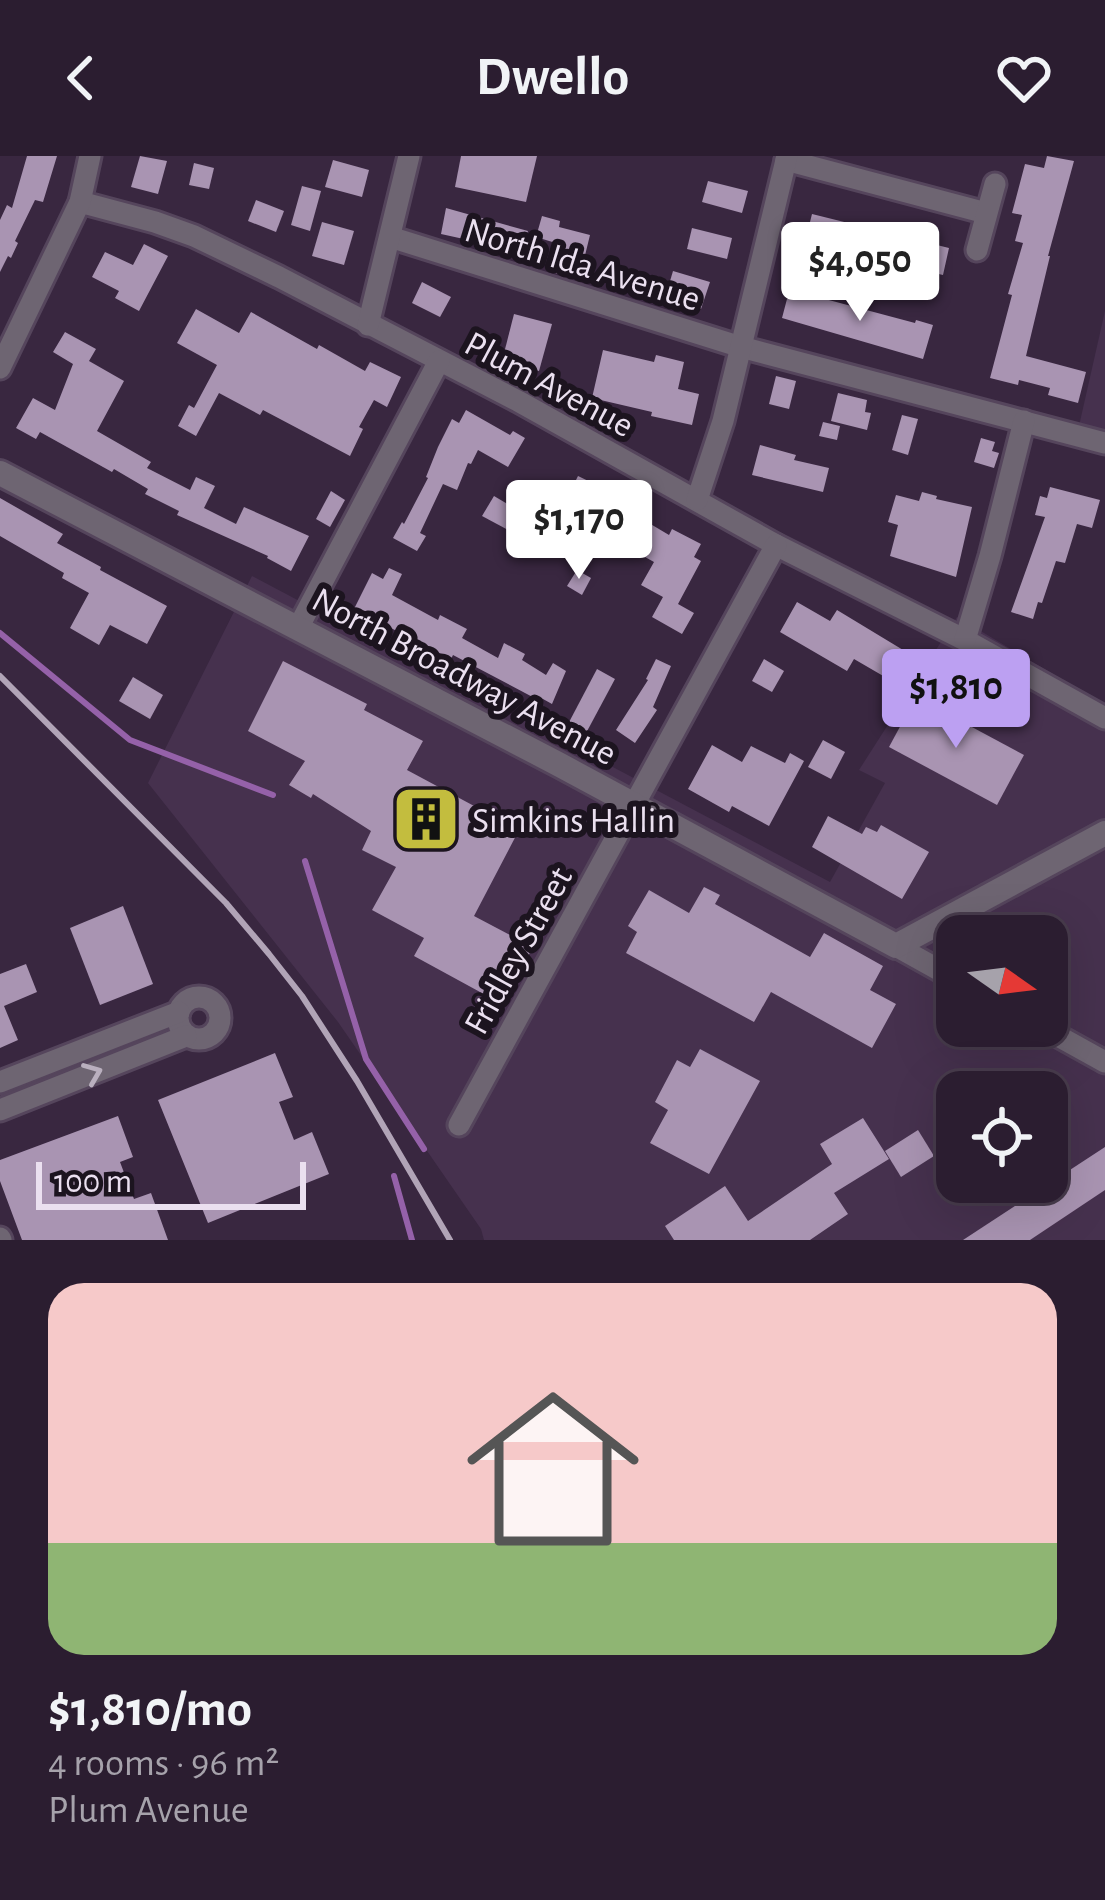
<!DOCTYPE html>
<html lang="en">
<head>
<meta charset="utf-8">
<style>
	body { margin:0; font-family:"Alegreya Sans",sans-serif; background:#332638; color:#f1f3f6; height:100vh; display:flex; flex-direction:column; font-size:45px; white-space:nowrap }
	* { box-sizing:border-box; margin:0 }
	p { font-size:39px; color:#a6a2ab }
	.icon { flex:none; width:66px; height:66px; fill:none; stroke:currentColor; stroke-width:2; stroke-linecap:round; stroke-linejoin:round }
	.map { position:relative; height:1084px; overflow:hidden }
	.details { display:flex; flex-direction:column; background:#2b1d30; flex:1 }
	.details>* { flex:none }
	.needle { width:78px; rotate:104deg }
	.tools { position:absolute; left:936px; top:759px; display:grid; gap:24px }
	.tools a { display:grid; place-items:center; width:132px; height:132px; border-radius:24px; background:#2b1d30; box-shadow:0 12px 48px #0002,0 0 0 3px #473b4c; font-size:60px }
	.scale { position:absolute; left:36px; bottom:30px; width:270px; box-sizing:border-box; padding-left:12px; border:6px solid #ebe0f0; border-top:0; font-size:33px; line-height:42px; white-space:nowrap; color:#ebe0f0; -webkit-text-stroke:9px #1c141f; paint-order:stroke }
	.price { position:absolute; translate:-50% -102px; padding:0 27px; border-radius:12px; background:#fff; color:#222; font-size:39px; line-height:78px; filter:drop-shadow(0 3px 6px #0008) }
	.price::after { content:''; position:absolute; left:50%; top:72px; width:36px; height:27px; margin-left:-18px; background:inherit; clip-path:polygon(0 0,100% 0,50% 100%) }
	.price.selected { background:#bca0f2; color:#111 }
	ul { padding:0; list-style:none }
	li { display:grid; align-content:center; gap:24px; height:636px; padding:0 48px }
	li span { display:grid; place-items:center; height:372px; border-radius:36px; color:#555 }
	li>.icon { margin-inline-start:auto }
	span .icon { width:216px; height:216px; fill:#fffc; stroke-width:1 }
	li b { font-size:51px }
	header { display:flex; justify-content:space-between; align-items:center; height:156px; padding:0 48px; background:#2b1d30; font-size:54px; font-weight:600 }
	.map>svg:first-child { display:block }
	.built { fill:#46314e; fill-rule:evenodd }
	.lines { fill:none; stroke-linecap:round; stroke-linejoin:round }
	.stream { stroke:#9561a9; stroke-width:6 }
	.building { fill:#a994b2 }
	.minor-casing { stroke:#55455c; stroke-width:27 }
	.tertiary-casing { stroke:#55455c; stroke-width:30 }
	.minor { stroke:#6e6572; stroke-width:21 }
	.tertiary { stroke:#6e6572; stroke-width:24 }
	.rail { stroke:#b1a4b7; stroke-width:6 }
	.oneway { stroke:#b9afbe }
	.labels { text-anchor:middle; stroke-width:12; stroke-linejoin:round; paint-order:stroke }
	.street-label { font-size:36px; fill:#ebe0f0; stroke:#1c141f }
	.poi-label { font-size:36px; fill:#ebe0f0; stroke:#1c141f; text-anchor:start }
</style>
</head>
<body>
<header><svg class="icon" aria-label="back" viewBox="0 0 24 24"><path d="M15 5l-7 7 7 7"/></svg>Dwello<svg class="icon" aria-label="heart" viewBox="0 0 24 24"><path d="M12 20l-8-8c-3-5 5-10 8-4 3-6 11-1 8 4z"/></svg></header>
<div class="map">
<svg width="1105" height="1084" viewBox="0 0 1105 1084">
	<rect width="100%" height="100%" fill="#392740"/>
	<g class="built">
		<polygon points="1105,155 1105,277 1079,270"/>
		<path d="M252 420 830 726 885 627 859 614 957 461 1105 549V1084H484L481 1073 338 866 148 627ZM957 780H1047V870H957ZM957 936H1047V1026H957Z"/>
	</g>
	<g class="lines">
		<g class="stream">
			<polyline points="0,477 130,584 273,639"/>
			<polyline points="305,705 366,903 424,993"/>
			<polyline points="394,1020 412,1084"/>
		</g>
	</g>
	<g class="building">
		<polygon points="27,0 57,0 43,46 35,44 15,85 18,87 11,102 8,100 0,116 0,64 7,49 12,52"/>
		<polygon points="140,0 167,5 158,38 131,31"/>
		<polygon points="461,0 537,0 526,46 455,31"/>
		<polygon points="1047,0 1074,5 1048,100 1050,100 1026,200 1086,216 1078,247 1048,239 1050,232 1019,224 1018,229 990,222 1012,139 1008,138 1023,87 1015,85 1022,59 1012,57 1025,8 1044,12"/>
		<polygon points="333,4 369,14 362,41 325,31"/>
		<polygon points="194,7 214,12 209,33 189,29"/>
		<polygon points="708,25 748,35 742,57 702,46"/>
		<polygon points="302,30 321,35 310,75 291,69"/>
		<polygon points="256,44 284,55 276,76 248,65"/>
		<polygon points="446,52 528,75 522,95 482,83 482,87 441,78"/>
		<polygon points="812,58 949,92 943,119 811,88 814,75 808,74"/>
		<polygon points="542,60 560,65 559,71 590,79 579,124 552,116 559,88 536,81"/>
		<polygon points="322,66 354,75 344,109 312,100"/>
		<polygon points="692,72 732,82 727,103 687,93"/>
		<polygon points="144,88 168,100 139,155 115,142 119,135 92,121 105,96 133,109"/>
		<polygon points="673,115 710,126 701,153 665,142"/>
		<polygon points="422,126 451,141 440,161 412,147"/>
		<polygon points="795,135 915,167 916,164 933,169 923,203 782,162 787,143 793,144"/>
		<polygon points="196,153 239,177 251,156 317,193 319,189 365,215 370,206 401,221 387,251 374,244 359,271 363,273 350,300 263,254 260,259 219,237 196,280 178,270 189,249 194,252 217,209 177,187"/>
		<polygon points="514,158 552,168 539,215 502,205"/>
		<polygon points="65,176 96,193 89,205 124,225 97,275 151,306 147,312 190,334 196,321 215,330 204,352 236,368 244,351 309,380 291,415 267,402 268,400 177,359 179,355 145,338 148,333 114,313 112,316 40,276 36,283 16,272 33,242 55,254 73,208 53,196"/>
		<polygon points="603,194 654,206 656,199 684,206 678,233 699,238 692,269 651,260 652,256 592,242"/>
		<polygon points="776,220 796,225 789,253 769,248"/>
		<polygon points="838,237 867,244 865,256 871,257 867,274 831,265"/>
		<polygon points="466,254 510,279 513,275 525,282 508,311 478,294 471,308 468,307 457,334 443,328 420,377 426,380 417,395 393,382 402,366 404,368 428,322 426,321 438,291 452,263 459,267"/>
		<polygon points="902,259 918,263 908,299 892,294"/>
		<polygon points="823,266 840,270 837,284 819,280"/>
		<polygon points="981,282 995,286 992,295 999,297 994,312 974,306"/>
		<polygon points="760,289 796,299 794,304 829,312 823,336 752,319"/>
		<polygon points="578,320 636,348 632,357 669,379 672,373 701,388 694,401 701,405 678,448 694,457 682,478 652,461 663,441 641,429 654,406 636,396 645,380 620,366 603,399 586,390 601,362 566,344"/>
		<polygon points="1050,331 1100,344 1092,372 1077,368 1065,407 1056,405 1042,447 1038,446 1033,463 1011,456 1045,361 1035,359 1040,340 1047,342"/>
		<polygon points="331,335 345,344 330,371 316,363"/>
		<polygon points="922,336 937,340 936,343 972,351 956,421 890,400 898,369 888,366 896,339 919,345"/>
		<polygon points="494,340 523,357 512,376 482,360"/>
		<polygon points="0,342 63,378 57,387 101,411 100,414 167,450 147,488 110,469 99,489 70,472 89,437 62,422 64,417 0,380"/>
		<polygon points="389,412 402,418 392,439 438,464 440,459 467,473 462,482 498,502 504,487 525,498 522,504 546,519 553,507 566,515 552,548 543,543 542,546 453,499 451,503 354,453 372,417 383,423"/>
		<polygon points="577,414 591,422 582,439 567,430"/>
		<polygon points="797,446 830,465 837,454 913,500 897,528 854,503 847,515 780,476"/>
		<polygon points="656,503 671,510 653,551 657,554 635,587 616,574 648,524 646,523"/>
		<polygon points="764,503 784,515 772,536 752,525"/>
		<polygon points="283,505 367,548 364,554 423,585 407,614 519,674 474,760 533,791 502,848 414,800 424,782 372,754 396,711 362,694 371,675 313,638 311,642 289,629 305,605 248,575"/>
		<polygon points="597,513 615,523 585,579 567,570"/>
		<polygon points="133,521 163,539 150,563 119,545"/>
		<polygon points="916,541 1024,599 997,649 889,591"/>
		<polygon points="823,584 845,596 831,623 808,611"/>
		<polygon points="712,589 742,606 751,590 785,607 790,597 804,605 769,670 732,650 729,656 688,633"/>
		<polygon points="828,660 862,678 866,671 877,676 881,669 929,696 902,743 812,691"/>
		<polygon points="704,731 720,739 715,748 810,801 824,777 883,810 870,834 896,848 872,892 771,836 754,866 626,797 637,776 628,770 649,734 689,757"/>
		<polygon points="123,750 153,828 100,849 70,772"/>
		<polygon points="26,808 37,836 4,850 18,884 0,892 0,818"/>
		<polygon points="700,893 760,925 709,1018 650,987 668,954 655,946 677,904 690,911"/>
		<polygon points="275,897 293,941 279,946 294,984 312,976 329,1018 208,1067 158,944"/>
		<polygon points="118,960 133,1001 120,1006 134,1043 151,1037 168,1084 22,1084 0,1025 0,1004"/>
		<polygon points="863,962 889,1003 834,1037 848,1058 810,1084 674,1084 665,1070 725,1030 748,1065 832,1008 820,988"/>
		<polygon points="918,974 934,1000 901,1021 885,995"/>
		<polygon points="1105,991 1105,1034 1030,1084 963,1084"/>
	</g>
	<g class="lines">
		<g class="minor-casing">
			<g id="minor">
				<polyline points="786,4 986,57"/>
				<polyline points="80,46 155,66 194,80 279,121 518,245 776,389 965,484 1105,562"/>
				<polyline points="390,81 741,191 1105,287"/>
				<polyline points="977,94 995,28"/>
				<polyline points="368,169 409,0"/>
				<polyline points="0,212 80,46 90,0"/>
				<polyline points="697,344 723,265 787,0"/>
				<polyline points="298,472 439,205"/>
				<polyline points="965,484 990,400 1024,265"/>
				<polyline points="896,790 957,824"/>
				<circle cx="199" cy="862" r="21"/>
				<polyline points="1040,870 1105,906"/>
				<polyline points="0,926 179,856"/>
				<polyline points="0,954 186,880"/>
				<polyline points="459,969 776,389"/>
				<polyline points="0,1082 1,1084"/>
			</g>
		</g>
		<g class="tertiary-casing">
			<polyline id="tertiary" points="0,317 560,609 896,790 1105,677"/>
		</g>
		<use href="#minor" class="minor"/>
		<use href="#tertiary" class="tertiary"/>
		<polyline class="rail" points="0,520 226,747 269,798 302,840 357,925 450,1084"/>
	</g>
	<defs><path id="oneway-chevron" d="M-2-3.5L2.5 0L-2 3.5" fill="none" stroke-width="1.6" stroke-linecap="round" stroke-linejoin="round" transform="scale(3)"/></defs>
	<use class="oneway" href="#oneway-chevron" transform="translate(93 917) rotate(-22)"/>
	<defs>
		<g id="building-square" transform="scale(3.45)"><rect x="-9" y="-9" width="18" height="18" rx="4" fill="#c3bd3e" stroke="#1c141f"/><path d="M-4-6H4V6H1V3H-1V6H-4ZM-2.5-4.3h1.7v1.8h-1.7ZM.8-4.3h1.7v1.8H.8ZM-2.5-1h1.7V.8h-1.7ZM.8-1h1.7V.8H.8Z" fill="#111"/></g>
	</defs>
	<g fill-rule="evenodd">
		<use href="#building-square" x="426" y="663"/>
	</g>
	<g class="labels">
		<g class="street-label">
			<text transform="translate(583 107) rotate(17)" y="13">North Ida Avenue</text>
			<text transform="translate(550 227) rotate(28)" y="13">Plum Avenue</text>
			<text transform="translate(465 519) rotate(28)" y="13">North Broadway Avenue</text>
			<text transform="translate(517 794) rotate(-61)" y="13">Fridley Street</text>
		</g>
		<g class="poi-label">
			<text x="472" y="676">Simkins Hallin</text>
		</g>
	</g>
</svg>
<div class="tools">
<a><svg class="needle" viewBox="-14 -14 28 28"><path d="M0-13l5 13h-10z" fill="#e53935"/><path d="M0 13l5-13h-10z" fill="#a6a2ab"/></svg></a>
<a><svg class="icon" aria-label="locate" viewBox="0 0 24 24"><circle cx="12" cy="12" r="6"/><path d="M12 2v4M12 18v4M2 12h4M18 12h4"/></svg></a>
</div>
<div class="scale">100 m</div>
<b class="price" style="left:860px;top:168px">$4,050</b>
<b class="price" style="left:579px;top:426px">$1,170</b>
<b class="price selected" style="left:956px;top:595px">$1,810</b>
</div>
<section class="details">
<ul>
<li><span style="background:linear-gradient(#f6c9c9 70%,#8fb573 0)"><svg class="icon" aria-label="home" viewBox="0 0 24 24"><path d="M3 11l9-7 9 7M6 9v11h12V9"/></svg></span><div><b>$1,810/mo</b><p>4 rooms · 96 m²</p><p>Plum Avenue</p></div></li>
</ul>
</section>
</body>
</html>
